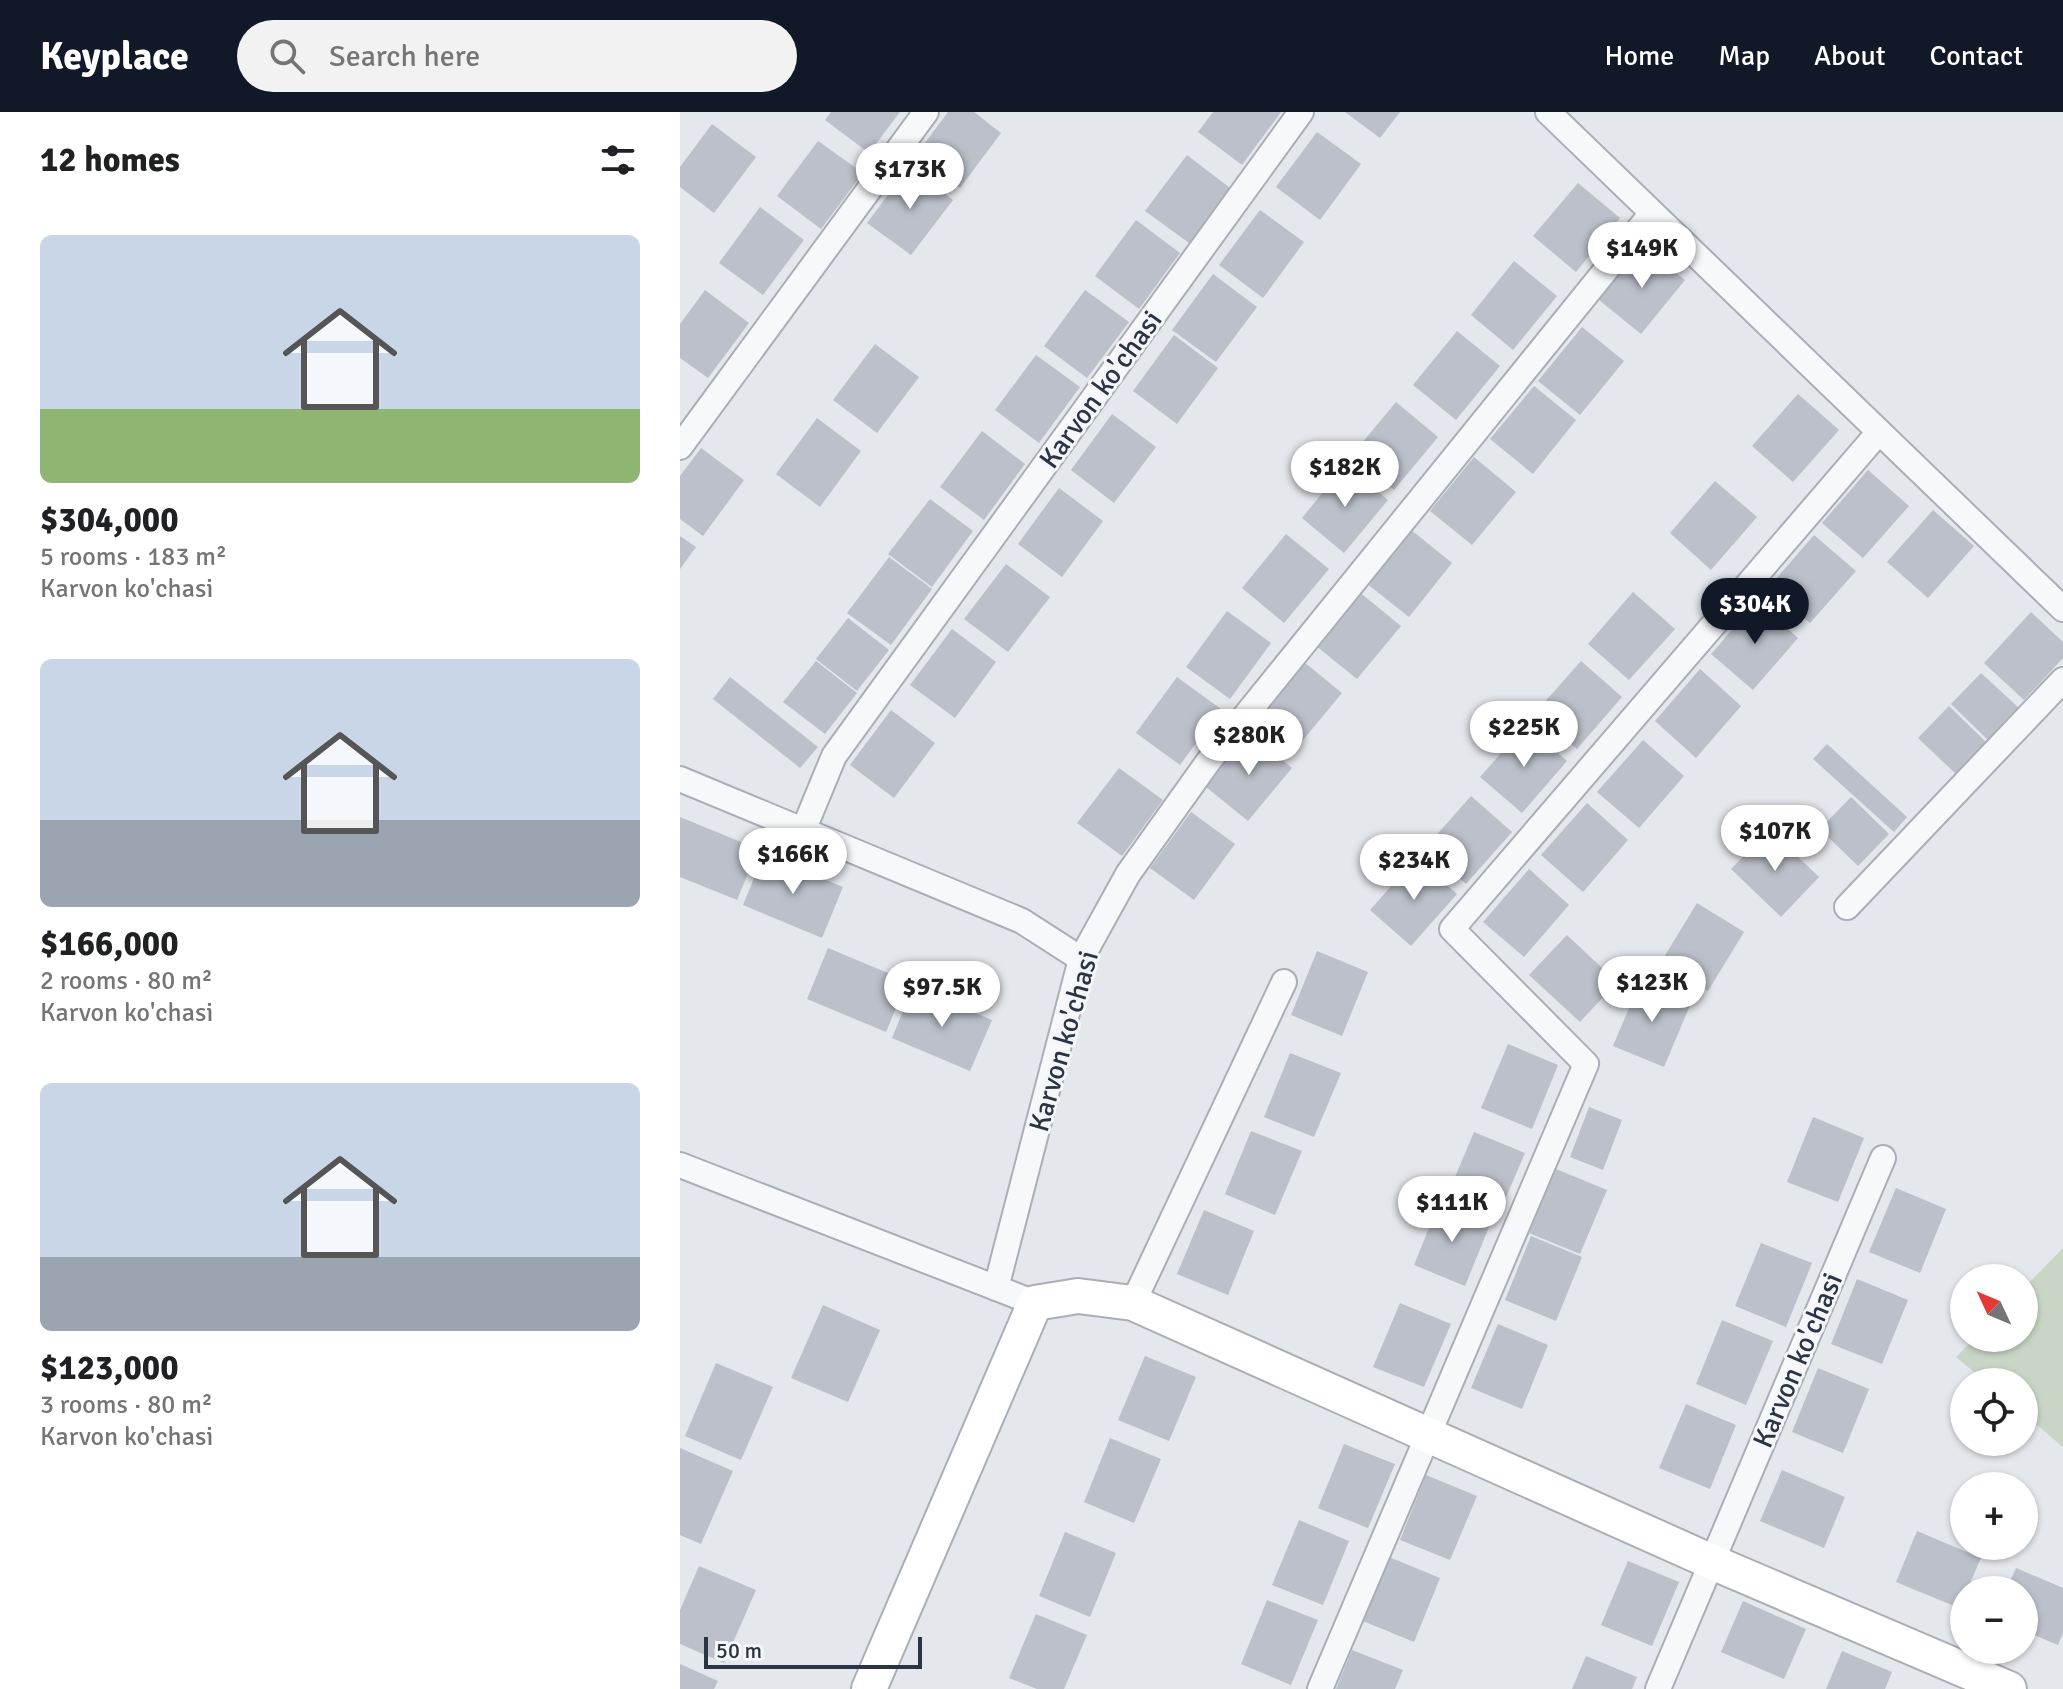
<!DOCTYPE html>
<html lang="en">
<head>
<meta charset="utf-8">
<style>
	body { margin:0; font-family:Signika,sans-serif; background:#f2f2f2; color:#202124; height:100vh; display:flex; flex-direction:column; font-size:30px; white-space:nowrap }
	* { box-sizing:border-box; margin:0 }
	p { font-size:26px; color:#757577 }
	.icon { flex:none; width:44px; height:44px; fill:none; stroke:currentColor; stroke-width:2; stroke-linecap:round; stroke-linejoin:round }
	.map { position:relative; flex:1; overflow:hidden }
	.sheet { display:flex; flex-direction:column; background:#fff; width:680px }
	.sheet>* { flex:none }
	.needle { width:52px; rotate:314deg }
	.fabs { position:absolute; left:1270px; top:1152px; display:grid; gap:16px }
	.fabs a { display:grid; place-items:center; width:88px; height:88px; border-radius:50%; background:#fff; box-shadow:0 2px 6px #0004; font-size:40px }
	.scale { position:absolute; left:24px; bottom:20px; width:218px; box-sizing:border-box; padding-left:8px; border:4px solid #2b3445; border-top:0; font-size:22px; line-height:28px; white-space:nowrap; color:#2b3445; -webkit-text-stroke:6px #f4f6f9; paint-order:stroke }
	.price { position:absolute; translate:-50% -68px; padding:0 18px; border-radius:28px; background:#fff; color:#222; font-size:26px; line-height:52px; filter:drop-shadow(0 2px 4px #0008) }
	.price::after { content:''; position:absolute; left:50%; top:48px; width:24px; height:18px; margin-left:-12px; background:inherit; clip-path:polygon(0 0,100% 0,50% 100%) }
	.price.current { background:#111827; color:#fff }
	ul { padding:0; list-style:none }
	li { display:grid; align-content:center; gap:16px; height:424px; padding:0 40px }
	li span { display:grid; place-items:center; height:248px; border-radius:12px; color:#555 }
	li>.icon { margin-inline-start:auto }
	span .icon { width:144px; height:144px; fill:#fffc; stroke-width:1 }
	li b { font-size:34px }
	h2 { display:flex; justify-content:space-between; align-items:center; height:96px; padding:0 40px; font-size:34px }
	header { display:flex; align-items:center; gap:48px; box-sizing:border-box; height:112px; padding:0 40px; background:#111827; color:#fff }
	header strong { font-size:38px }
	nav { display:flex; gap:44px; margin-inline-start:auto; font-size:28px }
	.search { width:560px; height:72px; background:#f2f2f2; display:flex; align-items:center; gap:20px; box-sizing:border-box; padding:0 28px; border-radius:44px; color:#757577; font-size:30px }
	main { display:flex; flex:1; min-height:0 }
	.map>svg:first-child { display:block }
	.green { fill:#c9d6c5 }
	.building { fill:#bbc0ca }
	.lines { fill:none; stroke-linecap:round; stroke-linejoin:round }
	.street-casing { stroke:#a9aeb7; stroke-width:28 }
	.secondary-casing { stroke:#a9aeb7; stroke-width:38 }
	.street { stroke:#f7f8fa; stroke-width:24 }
	.secondary { stroke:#fff; stroke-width:34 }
	.labels { text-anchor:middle; stroke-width:6; stroke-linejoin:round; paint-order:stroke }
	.street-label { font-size:28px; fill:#2b3445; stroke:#f4f6f9 }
</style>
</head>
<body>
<header>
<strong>Keyplace</strong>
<div class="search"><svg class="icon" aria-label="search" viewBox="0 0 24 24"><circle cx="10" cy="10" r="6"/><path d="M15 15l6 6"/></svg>Search here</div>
<nav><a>Home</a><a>Map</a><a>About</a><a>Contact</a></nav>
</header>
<main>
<section class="sheet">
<h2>12 homes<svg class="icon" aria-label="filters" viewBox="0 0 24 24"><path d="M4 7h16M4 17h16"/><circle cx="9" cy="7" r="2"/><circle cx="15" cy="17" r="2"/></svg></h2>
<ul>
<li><span style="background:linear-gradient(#c9d6e8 70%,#8fb573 0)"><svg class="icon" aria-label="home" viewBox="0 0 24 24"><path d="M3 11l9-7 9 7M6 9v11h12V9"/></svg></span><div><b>$304,000</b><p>5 rooms · 183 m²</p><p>Karvon ko'chasi</p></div></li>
<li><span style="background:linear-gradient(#c9d6e8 65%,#9aa5b1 0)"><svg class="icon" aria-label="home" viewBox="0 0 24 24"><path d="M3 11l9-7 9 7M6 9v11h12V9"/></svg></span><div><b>$166,000</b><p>2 rooms · 80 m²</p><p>Karvon ko'chasi</p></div></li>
<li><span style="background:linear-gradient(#c9d6e8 70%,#9aa5b1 0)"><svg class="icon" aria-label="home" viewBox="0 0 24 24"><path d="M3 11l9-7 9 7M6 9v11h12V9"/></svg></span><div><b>$123,000</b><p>3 rooms · 80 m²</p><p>Karvon ko'chasi</p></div></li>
</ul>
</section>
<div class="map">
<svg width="1383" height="1577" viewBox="0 0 1383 1577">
	<rect width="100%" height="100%" fill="#e4e7ec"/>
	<polygon class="green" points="1383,1136 1383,1335 1344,1302 1344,1270 1306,1270 1276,1245 1295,1226 1344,1226 1344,1176"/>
	<g class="building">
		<polygon points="151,0 220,0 189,41 145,8"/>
		<polygon points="268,0 294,0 321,21 280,76 236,43"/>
		<polygon points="533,0 601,0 562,53 518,20"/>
		<polygon points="665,0 720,0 700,26"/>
		<polygon points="32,12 76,45 34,101 0,75 0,55"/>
		<polygon points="637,20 681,52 640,108 596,75"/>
		<polygon points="138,29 183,61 141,117 97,84"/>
		<polygon points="507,43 550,76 509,131 465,99"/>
		<polygon points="229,55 273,88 231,143 187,111"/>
		<polygon points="898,71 940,106 896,160 853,124"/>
		<polygon points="80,95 124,128 83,183 39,151"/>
		<polygon points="580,98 624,130 583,186 539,153"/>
		<polygon points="456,108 500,141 459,197 415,164"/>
		<polygon points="962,134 1005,168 961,222 919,188"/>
		<polygon points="834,149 877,184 833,238 791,203"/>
		<polygon points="533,162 577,195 536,250 492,218"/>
		<polygon points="25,178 69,211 28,266 0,246 0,212"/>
		<polygon points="405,178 449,210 407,266 364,234"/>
		<polygon points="902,215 944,249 900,303 858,269"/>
		<polygon points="777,219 820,254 776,308 733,273"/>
		<polygon points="494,223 538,256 497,312 453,279"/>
		<polygon points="195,232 239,265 197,321 153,288"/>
		<polygon points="356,243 400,275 359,331 315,298"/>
		<polygon points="854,274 896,308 853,362 810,327"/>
		<polygon points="1118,282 1159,318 1113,370 1072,334"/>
		<polygon points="716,290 758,325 714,378 672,343"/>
		<polygon points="432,302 476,335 434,391 391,358"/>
		<polygon points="137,306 181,339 140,395 96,362"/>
		<polygon points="302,319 345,352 304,408 260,375"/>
		<polygon points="21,336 64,368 23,424 0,407 0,364"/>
		<polygon points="794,345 836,380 792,433 750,399"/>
		<polygon points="665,353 708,388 664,441 622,406"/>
		<polygon points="1188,358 1229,394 1183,446 1142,411"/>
		<polygon points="1035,369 1077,405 1031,458 990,421"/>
		<polygon points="379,376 423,409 382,465 338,432"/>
		<polygon points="250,387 293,419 252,475 208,442"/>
		<polygon points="1253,398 1294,434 1248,486 1207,450"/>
		<polygon points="730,417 772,451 729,505 686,471"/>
		<polygon points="606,422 649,457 604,511 562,476"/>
		<polygon points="1134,423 1176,459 1130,511 1089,475"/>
		<polygon points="0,424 16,435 0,457"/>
		<polygon points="209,445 252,477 211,533 167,501"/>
		<polygon points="326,452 370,485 328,540 284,507"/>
		<polygon points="678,479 721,514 677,567 635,533"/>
		<polygon points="953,480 995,517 949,568 908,532"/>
		<polygon points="1077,489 1118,526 1073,578 1031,542"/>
		<polygon points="547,499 591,531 550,587 506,555"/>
		<polygon points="1351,500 1383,530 1383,546 1344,588 1304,551"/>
		<polygon points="168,506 209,538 177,579 136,547"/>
		<polygon points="272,517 316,550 275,606 230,573"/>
		<polygon points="619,546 662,581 618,634 575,600"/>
		<polygon points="136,549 177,581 145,622 103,590"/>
		<polygon points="901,549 942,585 897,637 855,601"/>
		<polygon points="1020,557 1061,594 1016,646 975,609"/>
		<polygon points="1301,561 1340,597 1309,629 1271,592"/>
		<polygon points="50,565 138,635 120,656 33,587"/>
		<polygon points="497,565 541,597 500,653 456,621"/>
		<polygon points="1269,594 1307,631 1277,663 1238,626"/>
		<polygon points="211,598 255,631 214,686 170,653"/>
		<polygon points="846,613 887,649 842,701 800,665"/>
		<polygon points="569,621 612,656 568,709 526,675"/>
		<polygon points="963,628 1004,664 959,716 917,680"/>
		<polygon points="1147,632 1227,705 1214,720 1133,647"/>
		<polygon points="439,656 483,688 442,744 397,711"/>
		<polygon points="791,684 832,720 786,772 745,736"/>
		<polygon points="1171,685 1209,722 1178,754 1140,717"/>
		<polygon points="907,691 948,728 903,780 861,743"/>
		<polygon points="511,700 555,732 514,788 470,756"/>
		<polygon points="0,705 78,737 57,788 0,765"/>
		<polygon points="1090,718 1139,765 1101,805 1051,757"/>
		<polygon points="84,742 163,775 142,826 63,793"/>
		<polygon points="736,746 777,782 731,834 690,798"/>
		<polygon points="849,757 889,793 844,845 803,810"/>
		<polygon points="1017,791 1064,820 1028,879 981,850"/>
		<polygon points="887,823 937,870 900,910 849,863"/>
		<polygon points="148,836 227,869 206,920 127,887"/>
		<polygon points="637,839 688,860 662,924 611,903"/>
		<polygon points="960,870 1011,891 984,955 933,934"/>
		<polygon points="233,875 312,908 290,959 212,926"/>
		<polygon points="828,932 878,953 852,1017 801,996"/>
		<polygon points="610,941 661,961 634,1025 584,1005"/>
		<polygon points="909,995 942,1008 923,1058 890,1045"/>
		<polygon points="1133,1005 1184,1026 1158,1090 1107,1070"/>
		<polygon points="571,1019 622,1039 595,1103 545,1082"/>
		<polygon points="794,1020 845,1041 818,1104 767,1084"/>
		<polygon points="876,1057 927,1078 900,1142 849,1121"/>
		<polygon points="1216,1076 1266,1097 1240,1161 1189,1140"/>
		<polygon points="760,1089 811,1110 785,1174 734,1153"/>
		<polygon points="524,1098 574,1119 548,1183 497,1162"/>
		<polygon points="851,1124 902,1145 876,1209 825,1188"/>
		<polygon points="1081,1131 1132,1151 1106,1215 1055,1194"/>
		<polygon points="1177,1167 1228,1188 1202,1252 1151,1232"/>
		<polygon points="720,1191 771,1212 744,1275 693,1255"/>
		<polygon points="143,1193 200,1218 168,1290 111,1266"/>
		<polygon points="1042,1208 1093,1229 1066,1293 1016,1272"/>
		<polygon points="818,1212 868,1233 842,1297 791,1276"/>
		<polygon points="465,1244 516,1265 489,1329 438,1308"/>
		<polygon points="36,1251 93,1275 61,1348 5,1324"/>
		<polygon points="1138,1256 1189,1277 1163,1341 1112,1320"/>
		<polygon points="1006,1292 1056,1313 1030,1377 979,1356"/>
		<polygon points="430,1326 481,1347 454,1411 404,1390"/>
		<polygon points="664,1332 715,1352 688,1416 638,1396"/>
		<polygon points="0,1336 53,1359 21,1432 0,1423"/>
		<polygon points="1102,1358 1165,1385 1144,1436 1080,1409"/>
		<polygon points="746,1363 797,1384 770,1448 720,1428"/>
		<polygon points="619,1408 669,1429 643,1493 592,1473"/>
		<polygon points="1237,1419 1301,1446 1287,1478 1284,1478 1284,1485 1279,1496 1216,1470"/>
		<polygon points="385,1420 436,1441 410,1505 359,1484"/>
		<polygon points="709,1445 760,1466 734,1530 683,1509"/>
		<polygon points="948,1449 999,1470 972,1534 921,1513"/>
		<polygon points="19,1454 76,1478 44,1551 0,1532 0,1498"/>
		<polygon points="1336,1456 1383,1476 1383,1521 1378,1533 1344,1519 1344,1478 1326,1478"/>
		<polygon points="587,1488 638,1508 611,1573 561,1552"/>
		<polygon points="1063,1489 1126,1517 1104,1567 1041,1540"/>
		<polygon points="356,1502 407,1523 384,1577 357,1577 329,1566"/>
		<polygon points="672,1538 723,1558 715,1577 656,1577"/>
		<polygon points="1162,1539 1212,1560 1205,1577 1146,1577"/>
		<polygon points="906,1544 957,1565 952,1577 892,1577"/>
		<polygon points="0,1552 38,1569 34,1577 0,1577"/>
	</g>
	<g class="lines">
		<g class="street-casing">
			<g id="street">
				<polyline points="868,0 1383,497"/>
				<polyline points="0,335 246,0"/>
				<polyline points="0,667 342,809 401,847"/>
				<polyline points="123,719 154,644 621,0"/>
				<polyline points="1167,795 1383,568"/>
				<polyline points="0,1053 355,1191"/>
				<polyline points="316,1176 401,847 448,762 528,650 972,101"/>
				<polyline points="453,1191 604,870"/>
				<polyline points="640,1577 906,952 772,817 1199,320"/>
				<polyline points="978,1577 1203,1046"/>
			</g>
		</g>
		<g class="secondary-casing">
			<polyline id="secondary" points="189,1577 355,1191 398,1184 453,1191 1032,1450 1329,1577"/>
		</g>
		<use href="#street" class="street"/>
		<use href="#secondary" class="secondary"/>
	</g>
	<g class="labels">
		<g class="street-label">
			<text transform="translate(420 277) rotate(-54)" y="10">Karvon ko'chasi</text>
			<text transform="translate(383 929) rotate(-74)" y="10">Karvon ko'chasi</text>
			<text transform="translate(1117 1248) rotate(-67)" y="10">Karvon ko'chasi</text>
		</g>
	</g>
</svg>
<div class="fabs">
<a><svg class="needle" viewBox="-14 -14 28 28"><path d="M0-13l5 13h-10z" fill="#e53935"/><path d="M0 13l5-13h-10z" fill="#757577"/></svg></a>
<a><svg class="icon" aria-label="locate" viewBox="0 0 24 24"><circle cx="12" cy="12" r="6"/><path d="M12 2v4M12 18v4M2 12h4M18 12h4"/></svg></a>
<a>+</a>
<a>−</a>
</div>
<div class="scale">50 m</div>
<b class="price" style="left:230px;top:99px">$173K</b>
<b class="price" style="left:962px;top:178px">$149K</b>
<b class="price" style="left:665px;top:397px">$182K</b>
<b class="price current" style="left:1075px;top:534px">$304K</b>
<b class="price" style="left:844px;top:657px">$225K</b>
<b class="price" style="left:569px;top:665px">$280K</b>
<b class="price" style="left:1095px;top:761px">$107K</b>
<b class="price" style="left:113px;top:784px">$166K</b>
<b class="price" style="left:734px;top:790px">$234K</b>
<b class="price" style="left:972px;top:912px">$123K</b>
<b class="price" style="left:262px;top:917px">$97.5K</b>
<b class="price" style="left:772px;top:1132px">$111K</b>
</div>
</main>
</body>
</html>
